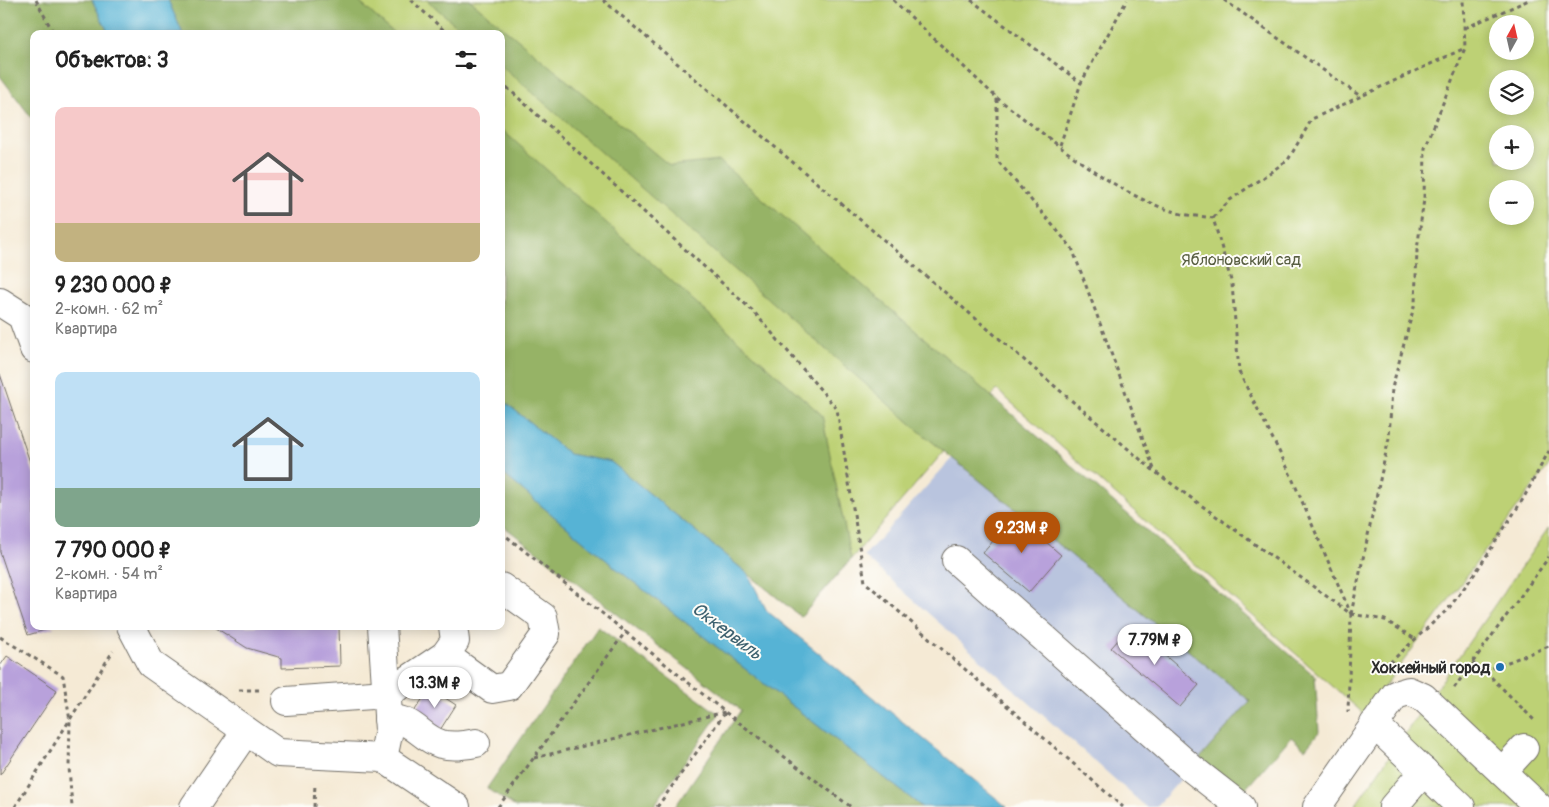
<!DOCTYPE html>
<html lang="ru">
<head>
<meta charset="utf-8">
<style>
	body { margin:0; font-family:Pangolin,sans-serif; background:#f2f2f2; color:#222; height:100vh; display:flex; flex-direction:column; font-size:19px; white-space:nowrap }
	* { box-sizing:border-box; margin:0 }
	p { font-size:16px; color:#767676 }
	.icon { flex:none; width:28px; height:28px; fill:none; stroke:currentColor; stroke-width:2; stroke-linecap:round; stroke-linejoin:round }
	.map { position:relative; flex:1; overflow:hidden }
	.panel { position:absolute; left:30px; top:30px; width:475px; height:600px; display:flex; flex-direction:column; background:#fff; border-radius:10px; box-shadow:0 2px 12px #0003 }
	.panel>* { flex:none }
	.needle { width:32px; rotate:8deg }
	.buttons { position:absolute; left:1489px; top:15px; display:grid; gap:10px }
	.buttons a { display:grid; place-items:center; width:45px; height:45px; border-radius:50%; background:#fff; box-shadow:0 2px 12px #0003; font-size:25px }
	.price { position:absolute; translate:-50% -42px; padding:0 11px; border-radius:18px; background:#fff; color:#222; font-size:16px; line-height:32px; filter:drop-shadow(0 1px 2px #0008) }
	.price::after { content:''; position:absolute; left:50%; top:30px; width:15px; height:11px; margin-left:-8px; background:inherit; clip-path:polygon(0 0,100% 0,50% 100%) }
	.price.current { background:#b45309; color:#fff }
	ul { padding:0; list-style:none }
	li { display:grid; align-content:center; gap:10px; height:265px; padding:0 25px }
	li span { display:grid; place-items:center; height:155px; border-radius:10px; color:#555 }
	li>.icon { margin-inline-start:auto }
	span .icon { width:90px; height:90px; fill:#fffc; stroke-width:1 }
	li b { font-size:21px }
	h2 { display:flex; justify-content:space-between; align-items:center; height:60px; padding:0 25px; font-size:21px }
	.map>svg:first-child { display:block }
	.industrial { fill:#b9c4de }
	.green { fill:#bdd175; stroke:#747e50; fill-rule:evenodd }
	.forest { fill:#96b366; stroke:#606f48 }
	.water { fill:#57b3d5; stroke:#416f80 }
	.building { fill:#b8a1db }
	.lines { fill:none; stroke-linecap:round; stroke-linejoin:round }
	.minor-casing { stroke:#726e66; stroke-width:30 }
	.path { stroke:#726e66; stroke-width:3; stroke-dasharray:4 4; stroke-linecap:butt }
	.minor { stroke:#fff; stroke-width:28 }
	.poi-dot { fill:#1f6fb2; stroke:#fdfcf7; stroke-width:2 }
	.labels { text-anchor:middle; stroke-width:4; stroke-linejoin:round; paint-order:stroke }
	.park-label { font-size:16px; fill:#575d41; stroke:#fdfcf7 }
	.poi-label { font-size:16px; font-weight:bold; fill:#2b2b2b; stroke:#fdfcf7; text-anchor:end }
	.water-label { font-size:18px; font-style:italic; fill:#3d616f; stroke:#fdfcf7 }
</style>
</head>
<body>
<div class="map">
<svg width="1549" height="807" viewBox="0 0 1549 807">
	<rect width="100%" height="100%" fill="#fdfcf7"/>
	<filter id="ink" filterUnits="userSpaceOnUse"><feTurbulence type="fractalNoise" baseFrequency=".02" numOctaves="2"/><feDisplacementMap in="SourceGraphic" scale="10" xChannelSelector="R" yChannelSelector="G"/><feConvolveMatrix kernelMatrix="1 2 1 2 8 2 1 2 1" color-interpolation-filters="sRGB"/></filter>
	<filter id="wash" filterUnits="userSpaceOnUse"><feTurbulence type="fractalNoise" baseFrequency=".0096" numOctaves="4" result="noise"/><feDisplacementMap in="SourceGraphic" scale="20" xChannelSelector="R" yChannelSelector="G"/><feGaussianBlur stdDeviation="1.12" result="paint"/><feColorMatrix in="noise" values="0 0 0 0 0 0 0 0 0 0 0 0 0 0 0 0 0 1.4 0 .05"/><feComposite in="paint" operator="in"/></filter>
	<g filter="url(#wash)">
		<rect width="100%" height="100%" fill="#f5ead5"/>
		<polygon class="industrial" points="989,417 1276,673 1156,807 1146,807 864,556"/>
		<g class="green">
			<path d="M168 0H1549V465L1364 714 997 390 801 617 611 462 501 399V34H183ZM1498 24H1525V51H1498ZM1498 79H1525V106H1498ZM1498 134H1525V161H1498ZM1498 189H1525V216H1498Z"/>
			<polygon points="1549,527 1549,807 1354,807"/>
		</g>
		<g class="forest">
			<polygon points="0,0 92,0 109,34 34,34 34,121 0,76"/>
			<polygon points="168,0 357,0 395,34 183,34"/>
			<polygon points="427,0 470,0 670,166 719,161 1315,676 1319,732 1305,749 1291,737 1241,794 1200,758 1250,701 919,431 501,65 501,34 466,34"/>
			<polygon points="501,129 822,415 851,559 801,617 611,462 569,454 501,399"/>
			<polygon points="501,472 617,569 922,807 675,807 741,710 501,524"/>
			<polygon points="598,627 719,714 653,807 515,807 487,788"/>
		</g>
		<g class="water">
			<polygon points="92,0 168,0 183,34 109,34"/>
			<polygon points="501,399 569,454 611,462 748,574 767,611 1007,807 922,807 617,569 501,472"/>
		</g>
		<g id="blocks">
			<g class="building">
				<polygon points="0,374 34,474 34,626 55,627 28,635 0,552"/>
				<polygon points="1015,515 1061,555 1029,592 983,553"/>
				<polygon points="213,626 339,626 340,666 282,668 282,658 247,648"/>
				<polygon points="1131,626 1199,685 1180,707 1111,648"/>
				<polygon points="7,656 57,690 0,775 0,666"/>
				<polygon points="430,688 456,705 440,730 413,713"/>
			</g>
		</g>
	</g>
	<g filter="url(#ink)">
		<use href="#blocks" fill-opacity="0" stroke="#726e66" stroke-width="1"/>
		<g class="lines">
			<g class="minor-casing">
				<g id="minor">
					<polyline points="0,302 22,316 34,349"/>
					<polyline points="956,560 1191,768 1241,807"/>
					<polyline points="131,626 151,664 278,753 383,758 456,807"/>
					<polyline points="382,626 389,730 383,758"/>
					<polyline points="445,655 492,689 509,686 546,634 543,617 501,587"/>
					<polyline points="286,701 387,694 445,655 455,641 453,626"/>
					<path d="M388 719C414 718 420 738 441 744 453 747 464 745 476 743"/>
					<polyline points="1374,724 1461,807"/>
					<polyline points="1502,772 1524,748"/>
					<polyline points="194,807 246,731"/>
					<polyline points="1317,807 1395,695 1409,691 1423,697 1539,807"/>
					<polyline points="1393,807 1424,771"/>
				</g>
			</g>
			<g class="path">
				<polyline points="36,0 54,34"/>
				<polyline points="411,0 448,34"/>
				<polyline points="603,0 1154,471 1351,614 1348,712"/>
				<polyline points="893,0 997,98 997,160 1072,248 1154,469"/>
				<polyline points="971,0 1081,83"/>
				<polyline points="1224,0 1360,96"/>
				<polyline points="1465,28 1529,0"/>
				<polyline points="501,82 754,312 837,409 865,582 1123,807"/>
				<path d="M997 98C1050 138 1114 195 1178 213 1189 216 1201 216 1213 218L1232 284 1239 372 1288 469 1351 614"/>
				<polyline points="1060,145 1081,83 1127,0"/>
				<polyline points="1213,218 1230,200 1288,160 1312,119 1465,48"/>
				<polyline points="501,532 725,712 851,807"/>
				<polyline points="1351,614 1389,438 1392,388 1415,303 1417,250 1424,199 1425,148 1465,48 1463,0"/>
				<polyline points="1351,614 1385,620 1415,639"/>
				<polyline points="0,637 63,676 70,721 69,767 72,807"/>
				<polyline points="1472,663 1485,671 1536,722"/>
				<polyline points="1384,668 1449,608 1476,572 1523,499 1549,451"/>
				<polyline points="1485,671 1549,646"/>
				<polyline points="1454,688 1549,557"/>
				<polyline points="239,690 262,690"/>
				<polyline points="534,758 725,712"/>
				<polyline points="15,807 113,651"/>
				<polyline points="314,807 315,783"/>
				<polyline points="498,807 626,631"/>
				<polyline points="657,807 725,713"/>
			</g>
			<use href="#minor" class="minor"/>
		</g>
	</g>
	<circle class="poi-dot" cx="1500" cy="667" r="5"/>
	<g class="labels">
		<g class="park-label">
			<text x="1241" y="265">Яблоновский сад</text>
		</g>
		<g class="poi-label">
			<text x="1490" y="673">Хоккейный город</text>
		</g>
		<g class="water-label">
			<text transform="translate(727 631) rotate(37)" y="6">Оккервиль</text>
		</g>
	</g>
</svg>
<div class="buttons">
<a><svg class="needle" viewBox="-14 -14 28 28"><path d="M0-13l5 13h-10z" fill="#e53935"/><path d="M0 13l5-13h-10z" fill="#767676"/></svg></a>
<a><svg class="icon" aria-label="layers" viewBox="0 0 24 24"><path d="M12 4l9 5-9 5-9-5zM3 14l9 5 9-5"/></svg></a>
<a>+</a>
<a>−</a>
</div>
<b class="price current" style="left:1022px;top:554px">9.23M ₽</b>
<b class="price" style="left:1155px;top:666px">7.79M ₽</b>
<b class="price" style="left:435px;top:709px">13.3M ₽</b>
<section class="panel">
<h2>Объектов: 3<svg class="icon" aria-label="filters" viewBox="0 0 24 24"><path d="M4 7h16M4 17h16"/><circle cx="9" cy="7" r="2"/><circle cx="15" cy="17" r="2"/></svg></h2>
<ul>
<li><span style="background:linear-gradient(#f6c9c9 75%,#c2b280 0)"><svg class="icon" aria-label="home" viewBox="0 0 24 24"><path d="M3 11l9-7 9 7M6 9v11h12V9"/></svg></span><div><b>9 230 000 ₽</b><p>2-комн. · 62 m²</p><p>Квартира</p></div></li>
<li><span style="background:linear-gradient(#bfe0f5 75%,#7fa58c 0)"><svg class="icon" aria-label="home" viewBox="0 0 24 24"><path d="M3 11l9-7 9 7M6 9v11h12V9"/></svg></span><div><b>7 790 000 ₽</b><p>2-комн. · 54 m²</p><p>Квартира</p></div></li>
</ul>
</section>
</div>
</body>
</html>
